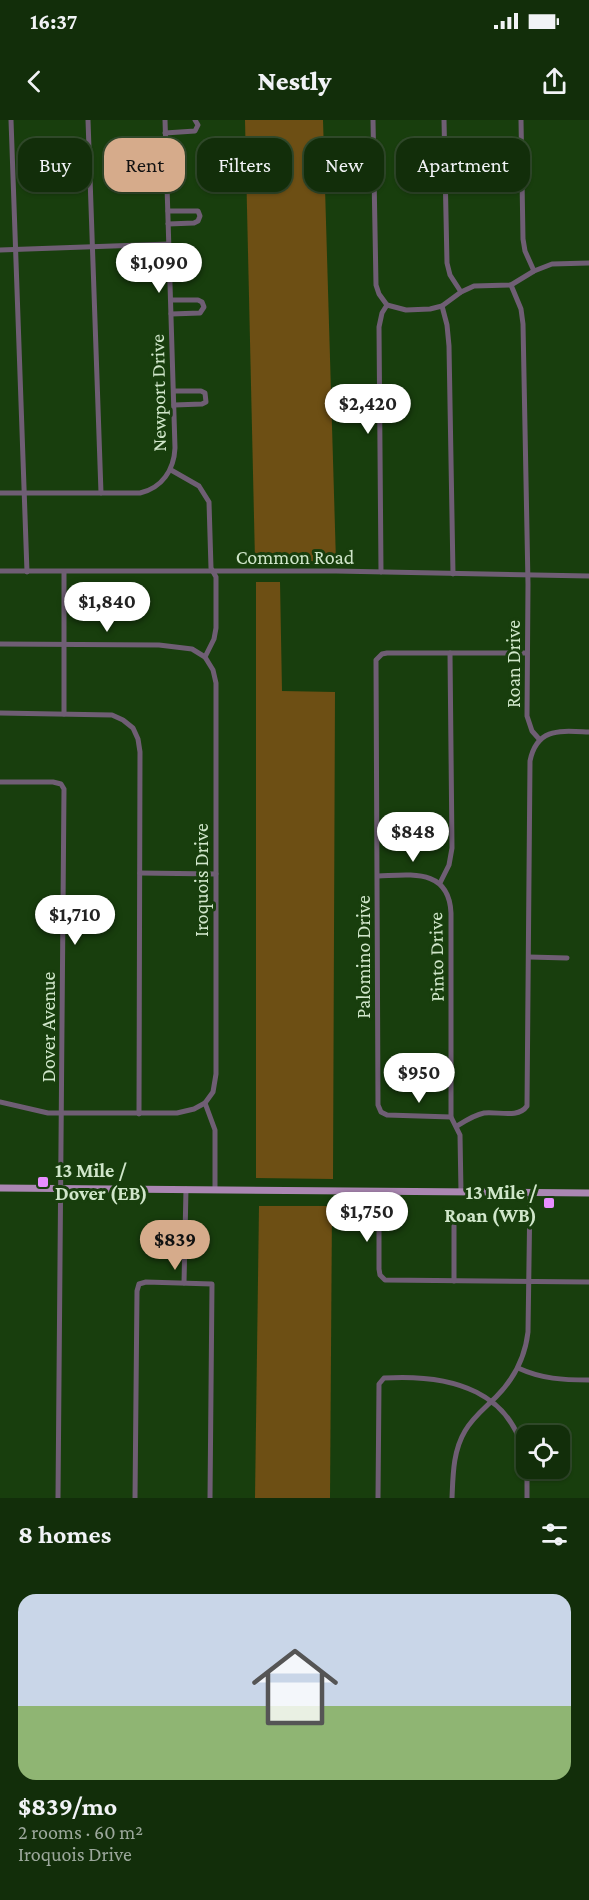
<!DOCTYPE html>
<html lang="en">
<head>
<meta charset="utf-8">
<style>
	body { margin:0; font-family:"Crimson Pro",serif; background:#1b3613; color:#f1f3f6; height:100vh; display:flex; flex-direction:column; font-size:22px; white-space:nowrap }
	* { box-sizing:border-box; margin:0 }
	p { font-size:20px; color:#9ca89c }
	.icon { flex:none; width:33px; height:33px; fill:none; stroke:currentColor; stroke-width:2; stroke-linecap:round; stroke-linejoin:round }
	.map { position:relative; height:1378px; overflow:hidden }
	.drawer { display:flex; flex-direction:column; background:#122e0a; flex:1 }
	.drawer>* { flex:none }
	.top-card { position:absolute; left:18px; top:18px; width:554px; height:54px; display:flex; gap:12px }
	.fabs { position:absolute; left:516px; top:1305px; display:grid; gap:12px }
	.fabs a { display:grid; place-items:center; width:54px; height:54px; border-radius:12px; background:#122e0a; box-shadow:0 2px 4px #0004,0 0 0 2px #314a2b; font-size:30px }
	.price { position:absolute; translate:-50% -51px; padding:0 14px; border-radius:21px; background:#fff; color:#222; font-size:20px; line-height:39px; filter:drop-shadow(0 2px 3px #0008) }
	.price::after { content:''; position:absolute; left:50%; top:36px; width:18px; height:14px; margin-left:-9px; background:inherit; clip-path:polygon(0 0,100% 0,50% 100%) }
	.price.active { background:#d6ab8b; color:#111 }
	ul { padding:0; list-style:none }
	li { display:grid; align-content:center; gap:12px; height:318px; padding:0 18px }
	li+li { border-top:2px solid #314a2b }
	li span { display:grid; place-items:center; height:186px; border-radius:18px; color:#555 }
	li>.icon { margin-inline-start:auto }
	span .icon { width:108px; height:108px; fill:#fffc; stroke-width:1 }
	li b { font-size:26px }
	h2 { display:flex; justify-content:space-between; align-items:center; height:72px; padding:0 18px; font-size:26px }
	.pill { padding:0 21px; border-radius:18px; background:#122e0a; box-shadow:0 2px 4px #0004,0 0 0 2px #314a2b; font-size:21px; line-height:54px }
	.pill.active { background:#d6ab8b; color:#111 }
	.status { display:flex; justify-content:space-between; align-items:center; height:42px; padding:0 30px; background:#122e0a; direction:ltr }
	.status svg { height:16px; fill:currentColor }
	header { display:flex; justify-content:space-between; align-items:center; height:78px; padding:0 18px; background:#122e0a; font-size:27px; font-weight:800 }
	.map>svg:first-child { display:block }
	.green { fill:#6d4f14 }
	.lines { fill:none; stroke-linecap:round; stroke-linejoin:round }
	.minor { stroke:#6f5e74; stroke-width:5 }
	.major { stroke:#aa87b2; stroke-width:7 }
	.poi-dot { fill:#e88eff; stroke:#183e0d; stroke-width:2 }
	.labels { text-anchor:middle; stroke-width:6; stroke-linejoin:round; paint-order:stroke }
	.street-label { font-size:20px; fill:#d0e6ca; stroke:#183e0d }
	.poi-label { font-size:20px; font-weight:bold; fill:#d0e6ca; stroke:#183e0d; text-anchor:start }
</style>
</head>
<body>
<div class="status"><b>16:37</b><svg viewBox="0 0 49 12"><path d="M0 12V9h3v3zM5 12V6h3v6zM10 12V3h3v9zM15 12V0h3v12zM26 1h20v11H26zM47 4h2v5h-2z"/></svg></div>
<header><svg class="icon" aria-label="back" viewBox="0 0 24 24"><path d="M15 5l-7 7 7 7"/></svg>Nestly<svg class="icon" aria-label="share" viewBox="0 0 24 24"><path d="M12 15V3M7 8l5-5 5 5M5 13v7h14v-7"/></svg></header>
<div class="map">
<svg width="589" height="1378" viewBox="0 0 589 1378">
	<rect width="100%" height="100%" fill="#183e0d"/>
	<g class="green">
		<polygon points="245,0 323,0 336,442 255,441"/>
		<polygon points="256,462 280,462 282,571 335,572 333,1059 256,1058"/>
		<polygon points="259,1086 332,1086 330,1378 255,1378"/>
	</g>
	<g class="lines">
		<g class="minor">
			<polyline points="11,0 27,452"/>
			<polyline points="88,0 101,373"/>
			<polyline points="373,0 376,165 379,174 387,185"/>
			<polyline points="444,0 447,143 450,155 461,172"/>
			<polyline points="521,0 523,119 525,131 534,151"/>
			<polyline points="165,13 195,11 198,5 195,0"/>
			<polyline points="168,91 198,91 200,96 198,101 194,103 168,104"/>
			<polyline points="0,130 169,124"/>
			<polyline points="511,165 521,189 523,204 528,464 527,596 532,611 540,620"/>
			<polyline points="171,180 198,180 202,182 204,187 200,193 171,194"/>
			<polyline points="387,185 406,190 430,189 442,186 461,172 474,166 511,165 534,151 552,144 589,143"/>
			<polyline points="442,186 447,205 449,226 453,454"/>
			<polyline points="174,271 201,271 205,273 206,282 202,284 174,285"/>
			<polyline points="171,350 199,366 209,382 211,448 216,457 216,508 214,519 205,537 213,550 216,563 216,954 213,972 205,983 215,1010 215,1070"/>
			<path d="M0 373H140C162 368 174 350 175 328L165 0"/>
			<polyline points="0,451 336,451 589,456"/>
			<polyline points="381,452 379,207 382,193 387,185"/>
			<polyline points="0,524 159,525 192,529 205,537"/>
			<polyline points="0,593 112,595 123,600 133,608 138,619 140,632 139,994"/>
			<polyline points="64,594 64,452"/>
			<polyline points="0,662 53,662 61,664 64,669 58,1378"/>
			<polyline points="140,753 216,754"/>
			<path d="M378 756C411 755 449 748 451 793V997L460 1015 461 1072"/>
			<polyline points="440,763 449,745 452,728 450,533"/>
			<polyline points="529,837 567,838"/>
			<polyline points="0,982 48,993 177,993 194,989 205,983"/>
			<polyline points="451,997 387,995 381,992 378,985 376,540 382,534 387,533 527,533"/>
			<path d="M457 1006C465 1001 474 995 484 993 497 991 518 999 527 986L530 641C537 607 561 611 589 612"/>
			<polyline points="379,1071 379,1149 380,1155 385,1160 589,1162"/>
			<polyline points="454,1161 454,1106"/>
			<polyline points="184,1163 186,1069"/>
			<path d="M518 1248C542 1259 563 1260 589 1260"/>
			<polyline points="527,1348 527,1378"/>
			<polyline points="135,1378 137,1171 139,1164 146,1162 212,1164 210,1378"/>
			<path d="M378 1378 379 1264 384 1258C450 1254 517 1270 526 1347"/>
			<path d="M452 1378C453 1355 453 1331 465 1311 473 1297 485 1288 496 1277 515 1258 525 1238 528 1212L530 1073"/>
		</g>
		<polyline class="major" points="0,1068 589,1073"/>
	</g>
	<g class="poi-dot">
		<rect x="37" y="1056" width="12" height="12" rx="3"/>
		<rect x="543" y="1077" width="12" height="12" rx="3"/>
	</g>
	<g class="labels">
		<g class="street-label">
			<text transform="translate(158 273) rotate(-91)" y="7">Newport Drive</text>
			<text x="295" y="444">Common Road</text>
			<text transform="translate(513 544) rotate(-90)" y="7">Roan Drive</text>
			<text transform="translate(201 760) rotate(-90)" y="7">Iroquois Drive</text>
			<text transform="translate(363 837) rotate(-90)" y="7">Palomino Drive</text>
			<text transform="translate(436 837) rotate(-91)" y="7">Pinto Drive</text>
			<text transform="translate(48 907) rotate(-90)" y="7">Dover Avenue</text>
		</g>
		<g class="poi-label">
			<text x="55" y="1057">13 Mile /<tspan x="55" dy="23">Dover (EB)</tspan></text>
			<text x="537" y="1079" text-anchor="end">13 Mile /<tspan x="537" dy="23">Roan (WB)</tspan></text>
		</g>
	</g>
</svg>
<div class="fabs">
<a><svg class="icon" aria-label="locate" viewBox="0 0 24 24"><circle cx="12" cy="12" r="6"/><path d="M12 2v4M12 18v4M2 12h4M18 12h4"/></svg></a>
</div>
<b class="price" style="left:159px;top:174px">$1,090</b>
<b class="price" style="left:368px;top:315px">$2,420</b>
<b class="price" style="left:107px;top:513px">$1,840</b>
<b class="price" style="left:413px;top:743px">$848</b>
<b class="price" style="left:75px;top:826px">$1,710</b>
<b class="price" style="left:419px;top:984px">$950</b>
<b class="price" style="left:367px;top:1123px">$1,750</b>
<b class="price active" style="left:175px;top:1151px">$839</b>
<div class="top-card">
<a class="pill">Buy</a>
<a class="pill active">Rent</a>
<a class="pill">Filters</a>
<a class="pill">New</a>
<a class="pill">Apartment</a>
</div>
</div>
<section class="drawer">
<h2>8 homes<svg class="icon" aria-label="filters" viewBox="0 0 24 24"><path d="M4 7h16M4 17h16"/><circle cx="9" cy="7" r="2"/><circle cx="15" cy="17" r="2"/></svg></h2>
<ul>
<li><span style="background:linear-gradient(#c9d6e8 60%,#8fb573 0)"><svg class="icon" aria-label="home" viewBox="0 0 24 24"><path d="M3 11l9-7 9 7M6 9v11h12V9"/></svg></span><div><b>$839/mo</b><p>2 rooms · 60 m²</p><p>Iroquois Drive</p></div></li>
</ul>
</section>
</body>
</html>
